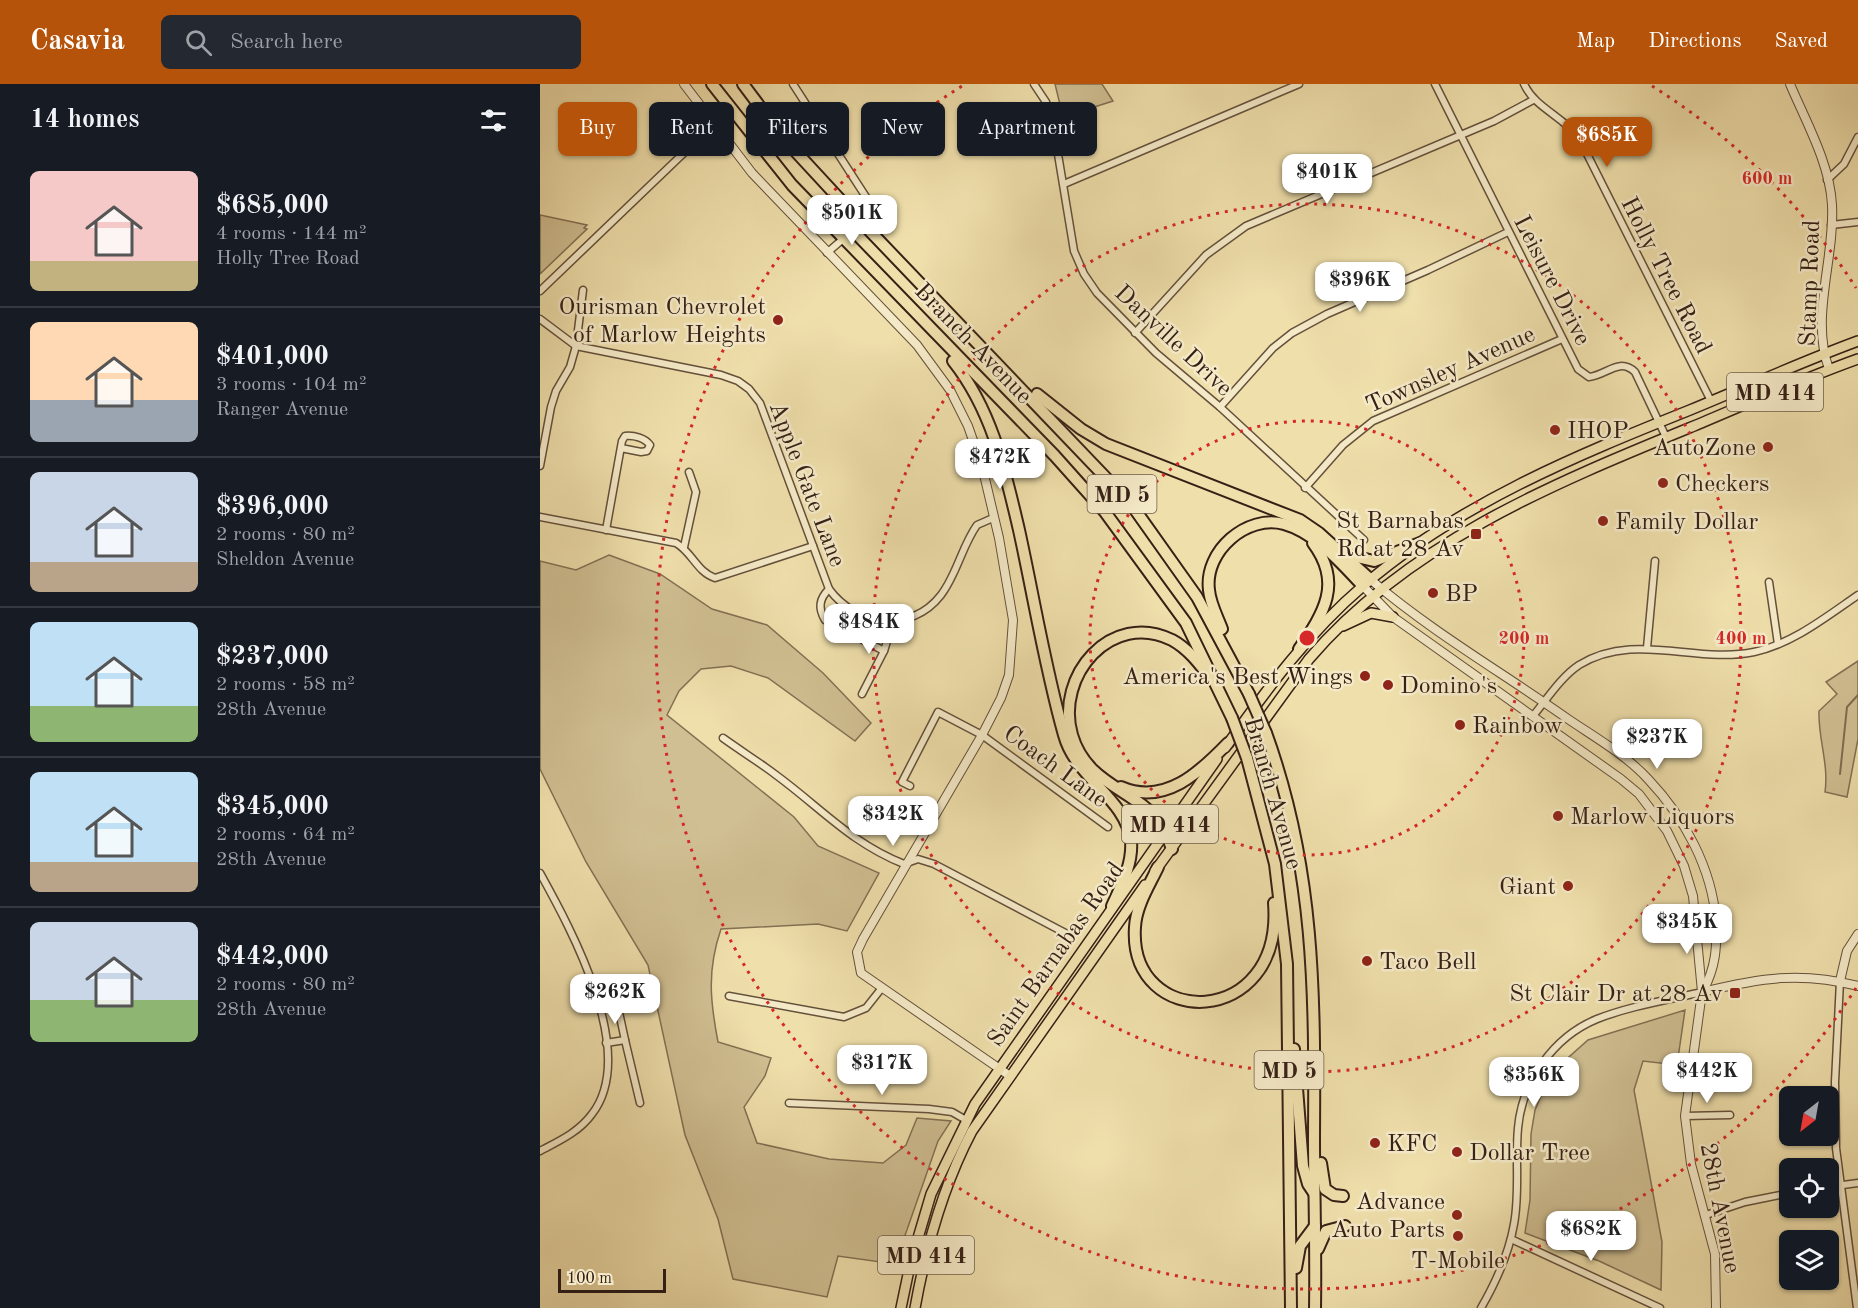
<!DOCTYPE html>
<html lang="en">
<head>
<meta charset="utf-8">
<style>
	body { margin:0; font-family:"Old Standard TT",serif; background:#242831; color:#f1f3f6; height:100vh; display:flex; flex-direction:column; font-size:22px; white-space:nowrap }
	* { box-sizing:border-box; margin:0 }
	p { font-size:20px; color:#9ea1a6 }
	.icon { flex:none; width:33px; height:33px; fill:none; stroke:currentColor; stroke-width:2; stroke-linecap:round; stroke-linejoin:round }
	.map { position:relative; flex:1; overflow:hidden }
	.sheet { display:flex; flex-direction:column; background:#171b24; width:540px }
	.sheet>* { flex:none }
	.guide { position:absolute; left:18px; top:18px; width:570px; height:54px; display:flex; gap:12px }
	.needle { width:39px; rotate:211deg }
	.tools { position:absolute; left:1239px; top:1002px; display:grid; gap:12px }
	.tools a { display:grid; place-items:center; width:60px; height:60px; border-radius:9px; background:#171b24; box-shadow:0 2px 4px #0004; font-size:30px }
	.scale { position:absolute; left:18px; bottom:15px; width:108px; box-sizing:border-box; padding-left:6px; border:3px solid #362016; border-top:0; font-size:16px; line-height:21px; white-space:nowrap; color:#362016; -webkit-text-stroke:4px #f5eac8; paint-order:stroke }
	.price { position:absolute; translate:-50% -51px; padding:0 14px; border-radius:12px; background:#fff; color:#222; font-size:20px; line-height:39px; filter:drop-shadow(0 2px 3px #0008) }
	.price::after { content:''; position:absolute; left:50%; top:36px; width:18px; height:14px; margin-left:-9px; background:inherit; clip-path:polygon(0 0,100% 0,50% 100%) }
	.price.selected { background:#b45309; color:#fff }
	ul { padding:0; list-style:none }
	li { display:flex; align-items:center; gap:18px; height:150px; padding:0 30px }
	li+li { border-top:2px solid #363941 }
	li span { display:grid; place-items:center; flex:none; width:168px; height:120px; border-radius:9px; color:#555 }
	li>.icon { margin-inline-start:auto }
	span .icon { width:72px; height:72px; fill:#fffc; stroke-width:1 }
	li b { font-size:26px }
	h2 { display:flex; justify-content:space-between; align-items:center; height:72px; padding:0 30px; font-size:26px }
	.tag { padding:0 21px; border-radius:9px; background:#171b24; box-shadow:0 2px 4px #0004; font-size:21px; line-height:54px }
	.tag.selected { background:#b45309; color:#fff }
	header { display:flex; align-items:center; gap:36px; box-sizing:border-box; height:84px; padding:0 30px; background:#b45309; color:#fff }
	header strong { font-size:28px }
	nav { display:flex; gap:33px; margin-inline-start:auto; font-size:21px }
	.search { width:420px; height:54px; background:#242831; display:flex; align-items:center; gap:15px; box-sizing:border-box; padding:0 21px; border-radius:9px; color:#9ea1a6; font-size:22px }
	main { display:flex; flex:1; min-height:0 }
	.map>svg:first-child { display:block }
	.green { fill:#d0bf92; stroke:#837054; stroke-width:1.5 }
	.lines { fill:none; stroke-linecap:round; stroke-linejoin:round }
	.stream { stroke:#7f6c51; stroke-width:2 }
	.minor-casing { stroke:#64503b; stroke-width:9 }
	.tertiary-casing { stroke:#64503b; stroke-width:10 }
	.primary-casing { stroke:#362016; stroke-width:12 }
	.trunk-casing { stroke:#362016; stroke-width:14 }
	.minor { stroke:#f5eac8; stroke-width:6 }
	.tertiary { stroke:#f5eac8; stroke-width:8 }
	.primary { stroke:#efdfab; stroke-width:9 }
	.trunk { stroke:#efdfab; stroke-width:10 }
	.trunk-bridge-casing { stroke:#362016; stroke-width:14; stroke-linecap:butt }
	.trunk-bridge { stroke:#efdfab; stroke-width:10 }
	.ring { fill:none; stroke:#d62828; stroke-width:3; stroke-dasharray:3 6 }
	.poi-dot { fill:#8f2418; stroke:#f5eac8; stroke-width:2 }
	.labels { text-anchor:middle; stroke-width:5; stroke-linejoin:round; paint-order:stroke }
	.shield { fill:#f5eac8; stroke:#6f5d4b; stroke-width:1.5 }
	.shield-label { font-size:22px; font-weight:bold; fill:#362016 }
	.street-label { font-size:24px; fill:#362016; stroke:#f5eac8 }
	.poi-label { font-size:24px; fill:#362016; stroke:#f5eac8; text-anchor:start }
	.centre { fill:#d62828; stroke:#f5eac8; stroke-width:3 }
	.ring-label { font-size:18px; text-anchor:middle; font-weight:bold; fill:#d62828; stroke:#f5eac8; stroke-width:5; stroke-linejoin:round; paint-order:stroke }
</style>
</head>
<body>
<header>
<strong>Casavia</strong>
<div class="search"><svg class="icon" aria-label="search" viewBox="0 0 24 24"><circle cx="10" cy="10" r="6"/><path d="M15 15l6 6"/></svg>Search here</div>
<nav><a>Map</a><a>Directions</a><a>Saved</a></nav>
</header>
<main>
<section class="sheet">
<h2>14 homes<svg class="icon" aria-label="filters" viewBox="0 0 24 24"><path d="M4 7h16M4 17h16"/><circle cx="9" cy="7" r="2"/><circle cx="15" cy="17" r="2"/></svg></h2>
<ul>
<li><span style="background:linear-gradient(#f6c9c9 75%,#c2b280 0)"><svg class="icon" aria-label="home" viewBox="0 0 24 24"><path d="M3 11l9-7 9 7M6 9v11h12V9"/></svg></span><div><b>$685,000</b><p>4 rooms · 144 m²</p><p>Holly Tree Road</p></div></li>
<li><span style="background:linear-gradient(#ffd9b3 65%,#9aa5b1 0)"><svg class="icon" aria-label="home" viewBox="0 0 24 24"><path d="M3 11l9-7 9 7M6 9v11h12V9"/></svg></span><div><b>$401,000</b><p>3 rooms · 104 m²</p><p>Ranger Avenue</p></div></li>
<li><span style="background:linear-gradient(#c9d6e8 75%,#b9a48a 0)"><svg class="icon" aria-label="home" viewBox="0 0 24 24"><path d="M3 11l9-7 9 7M6 9v11h12V9"/></svg></span><div><b>$396,000</b><p>2 rooms · 80 m²</p><p>Sheldon Avenue</p></div></li>
<li><span style="background:linear-gradient(#bfe0f5 70%,#8fb573 0)"><svg class="icon" aria-label="home" viewBox="0 0 24 24"><path d="M3 11l9-7 9 7M6 9v11h12V9"/></svg></span><div><b>$237,000</b><p>2 rooms · 58 m²</p><p>28th Avenue</p></div></li>
<li><span style="background:linear-gradient(#bfe0f5 75%,#b9a48a 0)"><svg class="icon" aria-label="home" viewBox="0 0 24 24"><path d="M3 11l9-7 9 7M6 9v11h12V9"/></svg></span><div><b>$345,000</b><p>2 rooms · 64 m²</p><p>28th Avenue</p></div></li>
<li><span style="background:linear-gradient(#c9d6e8 65%,#8fb573 0)"><svg class="icon" aria-label="home" viewBox="0 0 24 24"><path d="M3 11l9-7 9 7M6 9v11h12V9"/></svg></span><div><b>$442,000</b><p>2 rooms · 80 m²</p><p>28th Avenue</p></div></li>
</ul>
</section>
<div class="map">
<svg width="1318" height="1224" viewBox="0 0 1318 1224">
	<rect width="100%" height="100%" fill="#efdfab"/>
	<filter id="stains"><feTurbulence type="fractalNoise" baseFrequency=".00333" numOctaves="4"/><feColorMatrix values="0 0 0 0 .2 0 0 0 0 .09 0 0 0 0 .02 0 0 0 .5 -.17"/></filter>
	<radialGradient id="worn" r=".72"><stop offset=".6" stop-color="#630" stop-opacity="0"/><stop offset="1" stop-color="#630" stop-opacity=".3"/></radialGradient>
	<g class="green">
		<polygon points="515,0 562,0 573,17 523,33"/>
		<polygon points="0,131 47,141 44,144 47,145 0,190"/>
		<path d="M69 471 120 490 172 525 227 541 283 589 331 639 315 657 228 594 191 582 161 585 139 607 127 631 254 733 278 762 339 789 307 847 278 840 181 845C167 886 170 916 178 958L231 974 225 992 204 1023 217 1059 289 1075 343 1079 366 1061 377 1034 411 1037 398 1057 355 1180 298 1172 287 1213 193 1195 178 1135 145 1051 108 881 46 778 0 685V477L36 486Z"/>
		<path d="M1318 577V655L1307 713 1285 708C1289 680 1278 655 1279 627L1297 610 1286 598Z"/>
		<polygon points="1145,926 1137,981 1103,977 1094,1006 1122,1158 1121,1206 1059,1177 985,1149 990,1116 991,1050 995,1026 1011,989 1048,956"/>
	</g>
	<g class="lines">
		<polyline class="stream" points="1300,690 1307,623 1318,611"/>
		<g class="minor-casing">
			<g id="minor">
				<path d="M253 0 326 113C329 138 303 154 287 169"/>
				<polyline points="494,0 506,18 512,34 534,167 544,190 557,209 616,269 680,323 824,456"/>
				<path d="M895 0 1038 285 1049 293C1067 291 1079 273 1095 288L1126 353"/>
				<path d="M984 0C995 24 1023 32 1039 54L1171 317"/>
				<polyline points="1287,96 1304,80 1318,53"/>
				<polyline points="524,100 759,0"/>
				<polyline points="1291,141 1318,138"/>
				<polyline points="0,207 173,41"/>
				<path d="M0 235 36 262 181 291 198 297 209 305 220 319 289 505C316 542 371 550 401 511 417 490 422 462 437 441L453 434"/>
				<polyline points="595,249 666,171 706,142 954,37 993,16"/>
				<polyline points="680,323 733,264 752,249 787,230 888,186 968,148"/>
				<polyline points="0,382 11,323 16,307 30,283 36,262 43,206"/>
				<polyline points="765,404 803,361 833,337 1022,255"/>
				<path d="M0 433 136 459C152 468 157 488 175 494L273 462"/>
				<path d="M66 446 82 357 85 352C94 351 105 354 110 361L107 367 101 368 81 364"/>
				<polyline points="144,463 156,408 149,388"/>
				<polyline points="1229,498 1238,560"/>
				<path d="M289 505C279 515 278 524 285 536L344 567"/>
				<polyline points="1107,564 1115,477"/>
				<polyline points="322,610 344,567 353,538"/>
				<path d="M993 632C1007 615 1021 593 1039 581 1094 547 1155 580 1214 568 1252 560 1286 533 1318 511"/>
				<path d="M183 654C201 667 219 678 236 691 281 724 311 759 364 780L378 775 394 780 529 851"/>
				<polyline points="370,702 362,698 398,628 442,651 568,743"/>
				<path d="M0 789C31 845 99 969 52 1030 39 1048 19 1057 0 1067"/>
				<polyline points="1300,897 1295,998 1296,1064 1317,1224"/>
				<polyline points="189,912 304,933 326,924 341,905"/>
				<polyline points="58,921 77,919 85,956"/>
				<polyline points="66,959 85,956 100,1019"/>
				<polyline points="249,1019 389,1025 412,1028 426,1036"/>
				<polyline points="1145,1032 1190,1031"/>
				<polyline points="1288,1103 1318,1099"/>
				<polyline points="1166,1131 1205,1118 1250,1109"/>
				<polyline points="971,1155 1120,1224"/>
				<path d="M941 1224C956 1198 969 1169 974 1140 980 1108 975 1076 978 1044 982 998 1013 953 1057 935 1090 922 1128 916 1162 908"/>
			</g>
		</g>
		<g class="tertiary-casing">
			<g id="tertiary">
				<polyline points="144,0 212,89 377,261 410,306 428,342 442,382 459,454 473,536 469,591 461,614 442,651 323,855 317,868 321,889 470,992"/>
				<path d="M1250 0C1266 38 1290 80 1292 121 1295 175 1270 233 1289 285"/>
				<path d="M831 496C892 548 963 589 1028 635 1056 654 1086 671 1108 695 1144 733 1172 784 1176 837 1177 863 1176 883 1163 907"/>
				<polyline points="823,502 853,533 1081,695 1099,710 1127,747 1144,782 1153,812 1162,908 1145,1032 1151,1080 1175,1170 1176,1224"/>
				<polyline points="1300,897 1307,867 1318,850"/>
				<path d="M1162 908C1220 894 1260 887 1318 902"/>
			</g>
		</g>
		<g class="primary-casing">
			<g id="primary">
				<polyline points="803,542 831,529 853,533"/>
				<path d="M685 664C727 605 768 549 823 502 918 420 1035 372 1150 326 1206 303 1261 278 1318 257"/>
				<path d="M615 787 769 575C869 458 1015 399 1154 342 1209 319 1262 295 1318 275"/>
				<polyline points="361,1224 370,1181 391,1110 435,1020 677,675"/>
				<path d="M375 1224C386 1163 403 1102 432 1047L605 801"/>
			</g>
		</g>
		<g class="trunk-casing">
			<g id="trunk">
				<polyline points="172,0 252,101 515,372 565,428 646,539 692,634"/>
				<polyline points="203,0 245,56 306,122 591,420 657,513 709,610"/>
				<path d="M413 277C452 326 465 386 479 446 494 514 505 584 524 651 536 695 586 714 591 757 593 780 581 802 572 822"/>
				<polyline points="497,310 541,345 566,360 760,436 779,449 831,496"/>
				<polyline points="808,471 834,477 880,459"/>
				<path d="M682 545C677 532 670 519 669 506 664 467 707 430 744 440 776 449 801 479 823 502"/>
				<path d="M759 565C784 529 803 499 773 459"/>
				<path d="M726 649C775 784 775 910 774 1052 774 1109 776 1166 775 1224"/>
				<polyline points="707,674 735,780 747,880 751,1224"/>
				<path d="M581 703C625 722 660 688 688 659"/>
				<path d="M632 765C628 755 626 744 619 736 590 704 546 699 532 651 515 592 571 526 632 556 647 564 658 578 668 591"/>
				<path d="M618 783C609 802 596 822 595 843 588 947 744 946 734 819"/>
				<polyline points="754,965 763,1082 768,1100 774,1109"/>
				<polyline points="781,1079 785,1105 794,1111 803,1112"/>
				<polyline points="778,1165 786,1147 805,1142"/>
				<polyline points="756,1184 760,1162 775,1142"/>
			</g>
		</g>
		<use href="#minor" class="minor"/>
		<use href="#tertiary" class="tertiary"/>
		<use href="#primary" class="primary"/>
		<use href="#trunk" class="trunk"/>
		<g class="trunk-bridge-casing">
			<g id="trunk-bridge">
				<polyline points="709,610 726,649"/>
				<polyline points="692,634 707,674"/>
			</g>
		</g>
		<use href="#trunk-bridge" class="trunk-bridge"/>
	</g>
	<g class="ring">
		<circle cx="767" cy="554" r="217"/>
		<circle cx="767" cy="554" r="434"/>
		<path d="M1316 904A651 651 0 1 1 422 2M1112 2A651 651 0 0 1 1316 204"/>
	</g>
	<g class="poi-dot">
		<circle cx="238" cy="236" r="6"/>
		<circle cx="1015" cy="346" r="6"/>
		<circle cx="1228" cy="363" r="6"/>
		<circle cx="1123" cy="399" r="6"/>
		<circle cx="1063" cy="437" r="6"/>
		<rect x="930" y="444" width="12" height="12" rx="3"/>
		<circle cx="893" cy="509" r="6"/>
		<circle cx="825" cy="592" r="6"/>
		<circle cx="848" cy="601" r="6"/>
		<circle cx="920" cy="641" r="6"/>
		<circle cx="1018" cy="732" r="6"/>
		<circle cx="1028" cy="802" r="6"/>
		<circle cx="827" cy="877" r="6"/>
		<rect x="1189" y="903" width="12" height="12" rx="3"/>
		<circle cx="835" cy="1059" r="6"/>
		<circle cx="917" cy="1068" r="6"/>
		<circle cx="917" cy="1131" r="6"/>
		<circle cx="918" cy="1152" r="6"/>
	</g>
	<g class="labels">
		<g class="shield">
			<rect x="1187" y="289" width="96" height="38" rx="4.5"/>
			<rect x="547.5" y="391" width="69" height="38" rx="4.5"/>
			<rect x="582" y="721" width="96" height="38" rx="4.5"/>
			<rect x="714.5" y="967" width="69" height="38" rx="4.5"/>
			<rect x="338" y="1152" width="96" height="38" rx="4.5"/>
		</g>
		<g class="shield-label">
			<text x="1235" y="316">MD 414</text>
			<text x="582" y="418">MD 5</text>
			<text x="630" y="748">MD 414</text>
			<text x="749" y="994">MD 5</text>
			<text x="386" y="1179">MD 414</text>
		</g>
		<g class="street-label">
			<text transform="translate(1127 191) rotate(63)" y="8">Holly Tree Road</text>
			<text transform="translate(1013 196) rotate(63)" y="8">Leisure Drive</text>
			<text transform="translate(1269 199) rotate(-88)" y="8">Stamp Road</text>
			<text transform="translate(634 256) rotate(43)" y="8">Danville Drive</text>
			<text transform="translate(434 259) rotate(46)" y="8">Branch Avenue</text>
			<text transform="translate(910 285) rotate(-24)" y="8">Townsley Avenue</text>
			<text transform="translate(268 400) rotate(69)" y="8">Apple Gate Lane</text>
			<text transform="translate(516 682) rotate(36)" y="8">Coach Lane</text>
			<text transform="translate(734 709) rotate(74)" y="8">Branch Avenue</text>
			<text transform="translate(515 870) rotate(-55)" y="8">Saint Barnabas Road</text>
			<text transform="translate(1181 1124) rotate(79)" y="8">28th Avenue</text>
		</g>
		<g class="poi-label">
			<text x="226" y="230" text-anchor="end">Ourisman Chevrolet<tspan x="226" dy="28">of Marlow Heights</tspan></text>
			<text x="1027" y="354">IHOP</text>
			<text x="1216" y="371" text-anchor="end">AutoZone</text>
			<text x="1135" y="407">Checkers</text>
			<text x="924" y="444" text-anchor="end">St Barnabas<tspan x="924" dy="28">Rd at 28 Av</tspan></text>
			<text x="1075" y="445">Family Dollar</text>
			<text x="905" y="517">BP</text>
			<text x="813" y="600" text-anchor="end">America's Best Wings</text>
			<text x="860" y="609">Domino's</text>
			<text x="932" y="649">Rainbow</text>
			<text x="1030" y="740">Marlow Liquors</text>
			<text x="1016" y="810" text-anchor="end">Giant</text>
			<text x="839" y="885">Taco Bell</text>
			<text x="1183" y="917" text-anchor="end">St Clair Dr at 28 Av</text>
			<text x="847" y="1067">KFC</text>
			<text x="929" y="1076">Dollar Tree</text>
			<text x="905" y="1125" text-anchor="end">Advance<tspan x="905" dy="28">Auto Parts</tspan></text>
			<text x="918" y="1184" text-anchor="middle">T-Mobile</text>
		</g>
	</g>
	<circle cx="767" cy="554" r="9" class="centre"/>
	<g class="ring-label">
		<text x="1227" y="100">600 m</text>
		<text x="984" y="560">200 m</text>
		<text x="1201" y="560">400 m</text>
	</g>
	<rect width="100%" height="100%" filter="url(#stains)"/>
	<rect width="100%" height="100%" fill="url(#worn)"/>
</svg>
<div class="tools">
<a><svg class="needle" viewBox="-14 -14 28 28"><path d="M0-13l5 13h-10z" fill="#e53935"/><path d="M0 13l5-13h-10z" fill="#9ea1a6"/></svg></a>
<a><svg class="icon" aria-label="locate" viewBox="0 0 24 24"><circle cx="12" cy="12" r="6"/><path d="M12 2v4M12 18v4M2 12h4M18 12h4"/></svg></a>
<a><svg class="icon" aria-label="layers" viewBox="0 0 24 24"><path d="M12 4l9 5-9 5-9-5zM3 14l9 5 9-5"/></svg></a>
</div>
<div class="scale">100 m</div>
<b class="price selected" style="left:1067px;top:84px">$685K</b>
<b class="price" style="left:787px;top:121px">$401K</b>
<b class="price" style="left:312px;top:162px">$501K</b>
<b class="price" style="left:820px;top:229px">$396K</b>
<b class="price" style="left:460px;top:406px">$472K</b>
<b class="price" style="left:329px;top:571px">$484K</b>
<b class="price" style="left:1117px;top:686px">$237K</b>
<b class="price" style="left:353px;top:763px">$342K</b>
<b class="price" style="left:1147px;top:871px">$345K</b>
<b class="price" style="left:75px;top:941px">$262K</b>
<b class="price" style="left:342px;top:1012px">$317K</b>
<b class="price" style="left:1167px;top:1020px">$442K</b>
<b class="price" style="left:994px;top:1024px">$356K</b>
<b class="price" style="left:1051px;top:1178px">$682K</b>
<div class="guide">
<a class="tag selected">Buy</a>
<a class="tag">Rent</a>
<a class="tag">Filters</a>
<a class="tag">New</a>
<a class="tag">Apartment</a>
</div>
</div>
</main>
</body>
</html>
